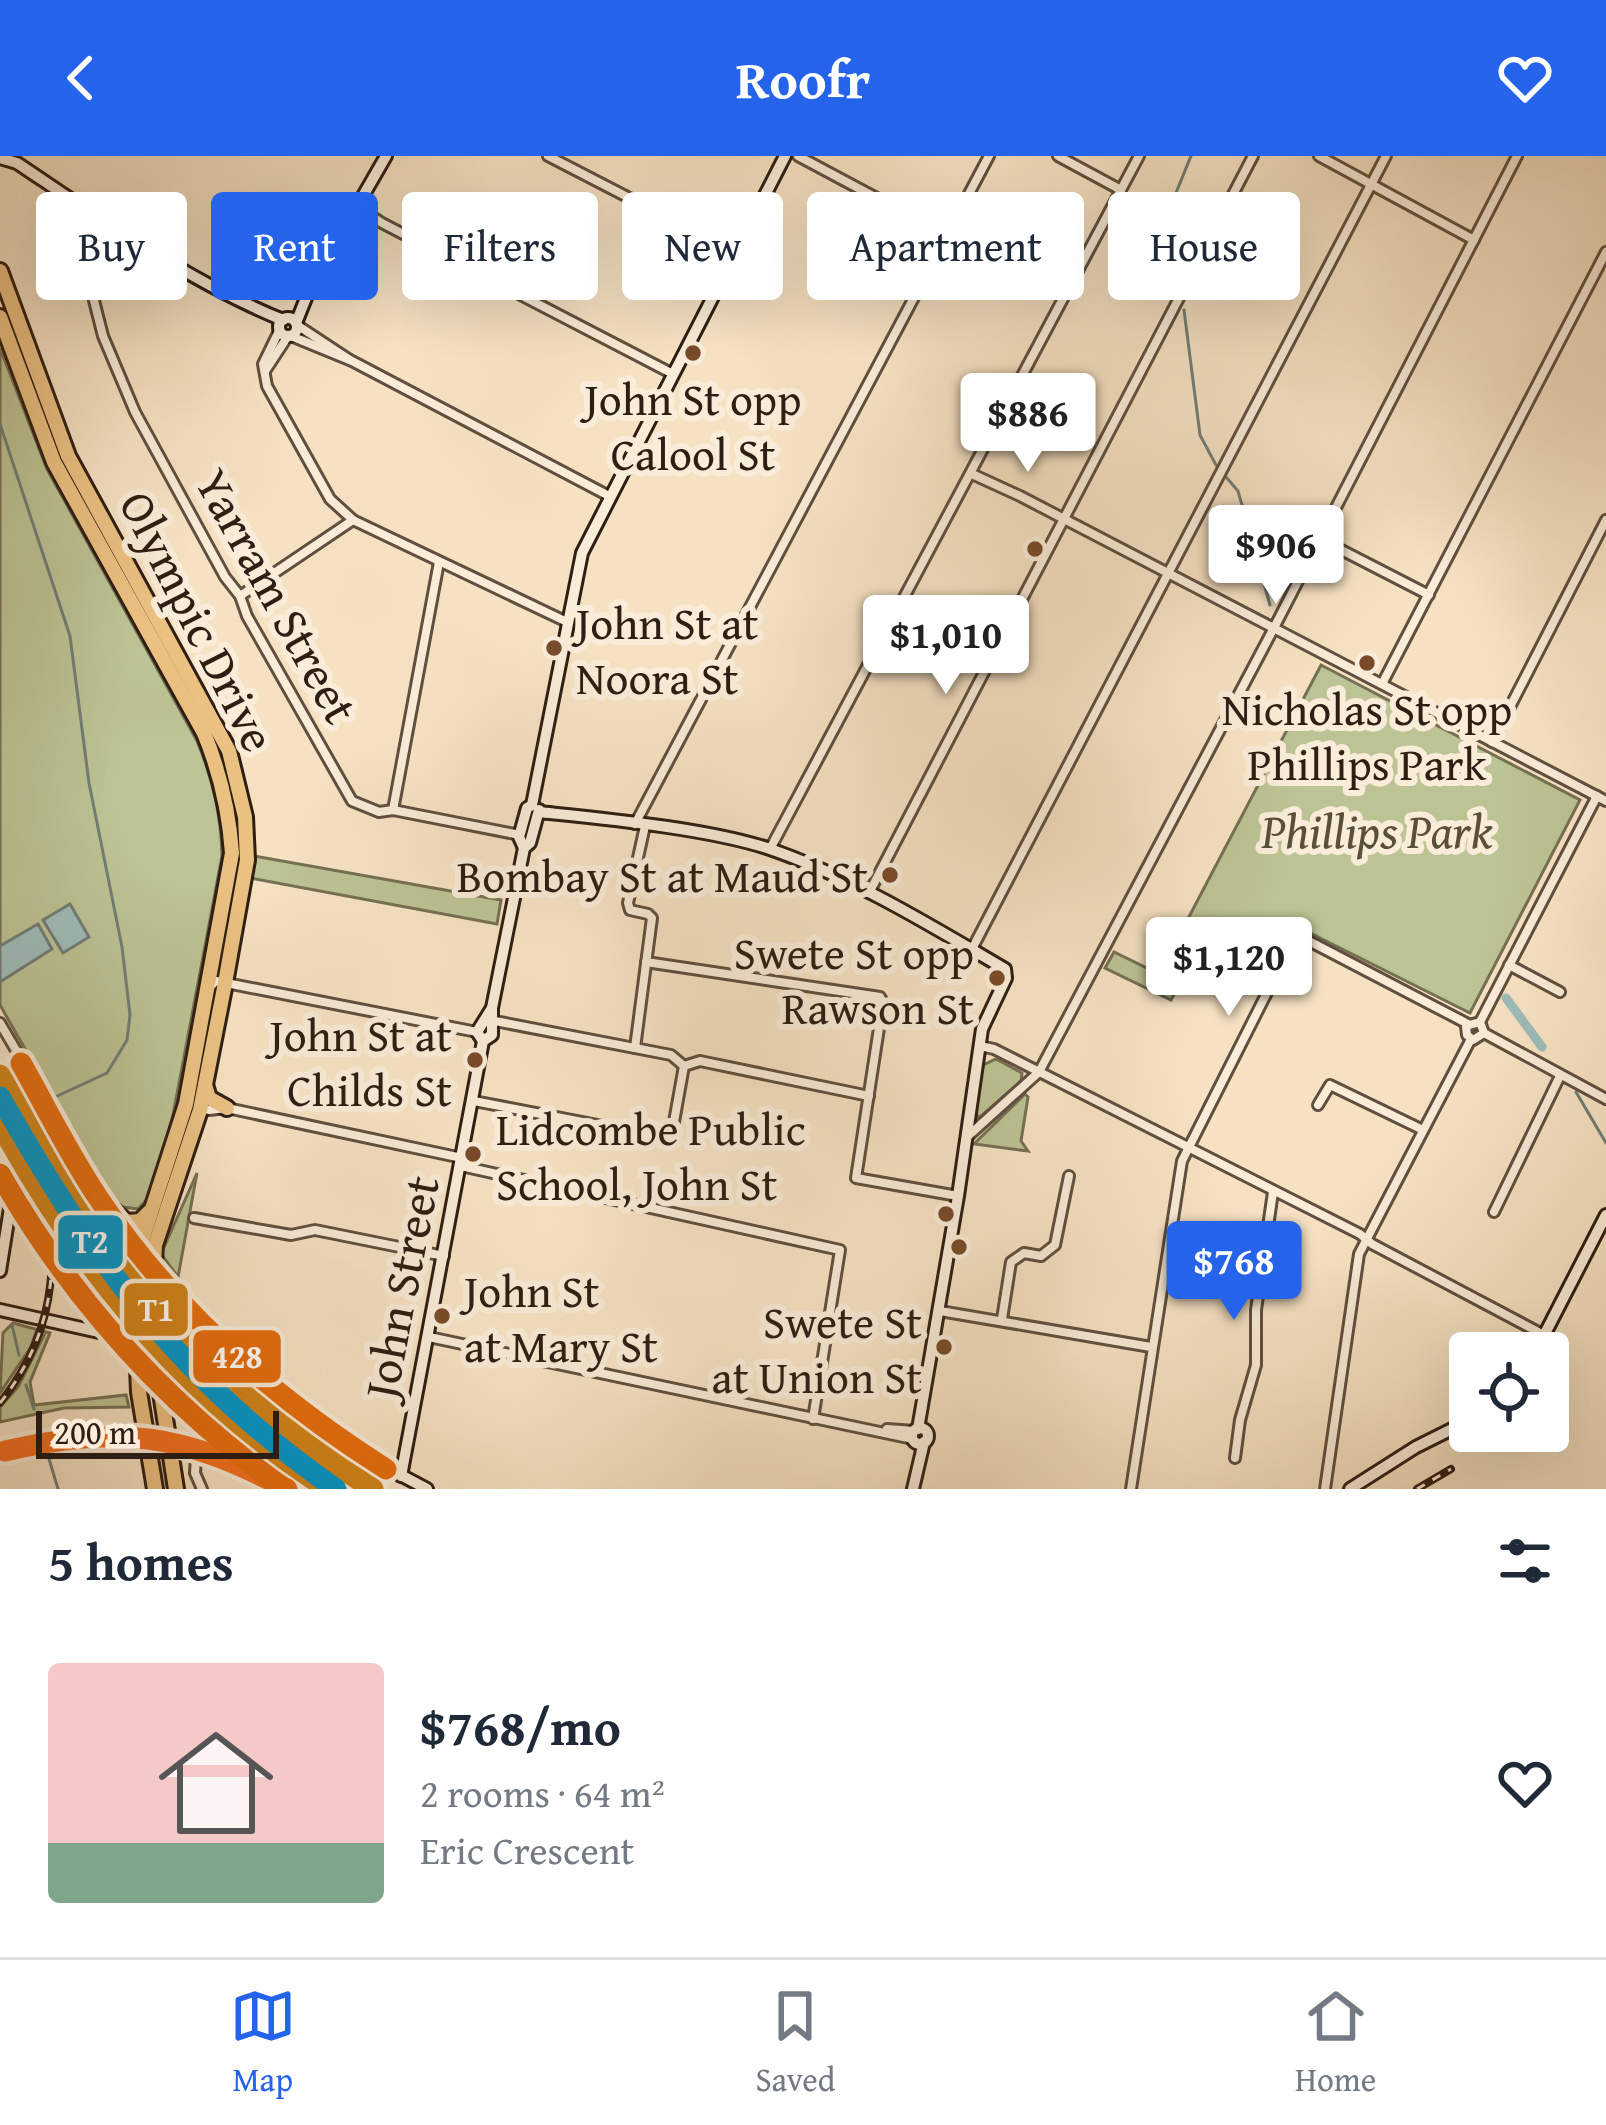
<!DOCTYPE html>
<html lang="en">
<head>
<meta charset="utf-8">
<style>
	body { margin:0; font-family:"Gentium Book Plus",serif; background:#f6f6f7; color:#1f2937; height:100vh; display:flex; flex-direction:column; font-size:45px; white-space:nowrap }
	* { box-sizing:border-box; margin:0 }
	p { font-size:39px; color:#747a83 }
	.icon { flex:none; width:66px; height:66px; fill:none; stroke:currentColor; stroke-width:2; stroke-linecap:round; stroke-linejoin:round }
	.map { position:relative; height:1333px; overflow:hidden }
	.sheet { display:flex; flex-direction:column; background:#fff; flex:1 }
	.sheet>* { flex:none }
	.guide { position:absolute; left:36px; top:36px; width:1536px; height:108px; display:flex; gap:24px }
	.fabs { position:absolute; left:1449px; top:1176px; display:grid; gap:24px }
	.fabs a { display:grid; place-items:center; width:120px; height:120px; border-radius:12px; background:#fff; box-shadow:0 12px 48px #0002; font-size:60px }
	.scale { position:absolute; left:36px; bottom:30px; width:243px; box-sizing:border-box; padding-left:12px; border:6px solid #2e1e13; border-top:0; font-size:33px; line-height:42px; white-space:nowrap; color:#2e1e13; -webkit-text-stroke:9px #f9ecd8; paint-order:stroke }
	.price { position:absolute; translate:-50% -102px; padding:0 27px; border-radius:12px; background:#fff; color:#222; font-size:39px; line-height:78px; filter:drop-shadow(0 3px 6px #0008) }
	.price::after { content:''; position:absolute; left:50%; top:72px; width:36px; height:27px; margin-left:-18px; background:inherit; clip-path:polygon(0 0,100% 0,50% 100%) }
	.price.selected { background:#2563eb; color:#fff }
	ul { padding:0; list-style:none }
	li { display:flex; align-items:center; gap:36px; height:300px; padding:0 48px }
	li+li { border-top:3px solid #e0e1e3 }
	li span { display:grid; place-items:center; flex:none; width:336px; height:240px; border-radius:12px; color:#555 }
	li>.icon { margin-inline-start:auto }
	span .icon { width:144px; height:144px; fill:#fffc; stroke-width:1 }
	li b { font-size:51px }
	h2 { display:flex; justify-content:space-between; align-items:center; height:144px; padding:0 48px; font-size:51px }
	.tag { padding:0 42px; border-radius:12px; background:#fff; box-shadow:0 12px 48px #0002; font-size:42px; line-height:108px }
	.tag.selected { background:#2563eb; color:#fff }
	header { display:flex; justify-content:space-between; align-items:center; height:156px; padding:0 48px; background:#2563eb; color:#fff; font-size:54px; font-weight:800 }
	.tab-bar { display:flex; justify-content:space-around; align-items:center; height:168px; border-top:3px solid #e0e1e3; background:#fff; font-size:33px; color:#747a83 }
	.tab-bar a { display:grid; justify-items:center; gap:6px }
	.tab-bar .selected { color:#2563eb }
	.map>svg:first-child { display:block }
	.green { fill:#bcc394; stroke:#757054; stroke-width:3 }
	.water { fill:#9ebdba; stroke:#717d77; stroke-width:3 }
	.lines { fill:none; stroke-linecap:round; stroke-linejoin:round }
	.stream { stroke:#717d77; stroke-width:3 }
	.canal { stroke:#9ebdba; stroke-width:9 }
	.street-tunnel { stroke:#cebba0; stroke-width:8; stroke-dasharray:8 4; stroke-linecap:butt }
	.highway-tunnel { stroke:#cebba0; stroke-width:14; stroke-dasharray:14 7; stroke-linecap:butt }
	.street-casing { stroke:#604f3f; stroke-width:14 }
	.secondary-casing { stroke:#2e1e13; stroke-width:16 }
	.highway-casing { stroke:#2e1e13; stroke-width:20 }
	.street { stroke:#f9ecd8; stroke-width:8 }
	.secondary { stroke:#f9ecd8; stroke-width:10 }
	.highway { stroke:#ebc182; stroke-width:14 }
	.rail-casing { stroke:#2e1e13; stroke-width:8 }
	.rail { stroke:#f9ecd8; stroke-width:3; stroke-dasharray:9; stroke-linecap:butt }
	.rail-1-casing { stroke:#f9ecd8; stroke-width:30 }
	.rail-2-casing { stroke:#f9ecd8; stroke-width:30 }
	.rail-3-casing { stroke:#f9ecd8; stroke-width:30 }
	.rail-4-casing { stroke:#f9ecd8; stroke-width:30 }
	.rail-5-casing { stroke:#f9ecd8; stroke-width:30 }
	.rail-6-casing { stroke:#f9ecd8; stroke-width:30 }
	.rail-1 { stroke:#d0841a; stroke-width:21 }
	.rail-2 { stroke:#d0841a; stroke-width:21 }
	.rail-3 { stroke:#0098cd; stroke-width:21 }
	.rail-4 { stroke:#f37021; stroke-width:21 }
	.rail-5 { stroke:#e56e0f; stroke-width:21 }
	.rail-6 { stroke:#e56e0f; stroke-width:21 }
	.bus-dot { fill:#7a4b2a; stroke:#f9ecd8; stroke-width:4.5 }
	.labels { text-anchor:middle; stroke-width:12; stroke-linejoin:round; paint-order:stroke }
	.bus-label { font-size:45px; fill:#2e1e13; stroke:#f9ecd8; text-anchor:end }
	.street-label { font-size:48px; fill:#2e1e13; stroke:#f9ecd8 }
	.park-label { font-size:48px; font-style:italic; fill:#59503a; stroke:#f9ecd8 }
	.line-badge { stroke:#f9ecd8; stroke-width:4.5 }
	.badge-label { font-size:33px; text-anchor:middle; font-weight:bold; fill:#fff }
</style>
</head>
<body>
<header><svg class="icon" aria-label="back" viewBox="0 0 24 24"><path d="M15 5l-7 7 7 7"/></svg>Roofr<svg class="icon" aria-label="heart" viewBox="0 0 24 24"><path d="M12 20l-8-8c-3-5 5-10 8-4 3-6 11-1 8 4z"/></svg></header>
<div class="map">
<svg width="1606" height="1333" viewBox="0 0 1606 1333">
	<rect width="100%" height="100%" fill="#f6e2c3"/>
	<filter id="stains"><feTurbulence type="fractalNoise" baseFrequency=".00167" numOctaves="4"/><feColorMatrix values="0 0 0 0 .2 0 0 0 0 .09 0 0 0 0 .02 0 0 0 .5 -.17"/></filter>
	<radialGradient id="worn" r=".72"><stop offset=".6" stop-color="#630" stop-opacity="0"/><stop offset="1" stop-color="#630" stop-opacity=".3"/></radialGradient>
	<g class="green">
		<path d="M0 192 47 313 197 585C213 624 221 658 222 700L173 959 151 1039 138 1053 123 1051 109 1040 0 849Z"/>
		<polygon points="1321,509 1580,644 1470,857 1294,769 1270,816 1203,785 1171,844 1105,812 1114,796 1159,818"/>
		<polygon points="254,700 501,744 497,768 250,722"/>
		<polygon points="996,903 1022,917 1021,925 979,962 975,955 983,909"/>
		<polygon points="1025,938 1028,941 1021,985 1028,995 974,988"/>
		<polygon points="197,1017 178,1121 161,1098"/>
		<polygon points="13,1167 50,1177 30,1226 34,1249 126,1239 129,1251 64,1252 0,1266 0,1251 18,1231 44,1179 36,1176 31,1191 0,1237 3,1177"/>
	</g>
	<g class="water">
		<polygon points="70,748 89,781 63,797 43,764"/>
		<polygon points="38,768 52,793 0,826 0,790"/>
	</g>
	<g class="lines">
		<g class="stream">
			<polyline points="1173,134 1155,98 1158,81 1191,0"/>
			<polyline points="1184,154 1200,279 1216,309"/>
			<polyline points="0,268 70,480 89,627 122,791 130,859 127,884 107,917 40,948"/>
			<polyline points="1226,321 1238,335 1270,449"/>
			<polyline points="1576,936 1606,987"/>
			<polyline points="12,1169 19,1199"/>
			<polyline points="26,1229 34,1253"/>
			<polyline points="41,1276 58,1333"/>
		</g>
		<polyline class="canal" points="1506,842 1542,891"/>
		<polyline class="street-tunnel" points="216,1300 274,1323"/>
		<g class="highway-tunnel">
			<polyline points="152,1143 152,1179"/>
			<polyline points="136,1163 138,1126"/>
		</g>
		<g class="street-casing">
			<g id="street">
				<polyline points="548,0 734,96"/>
				<polyline points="798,0 946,79"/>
				<polyline points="1058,0 1121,34"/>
				<polyline points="1319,0 1474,84"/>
				<polyline points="364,39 370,59 382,67 671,217"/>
				<polyline points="68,42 103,180 135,256 225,421 240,440 247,460 352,645 379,656 393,654 520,679"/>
				<polyline points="85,106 107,66"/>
				<polyline points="297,169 350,204"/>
				<polyline points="279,175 263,208 267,230 330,343 353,364"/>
				<polyline points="291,180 352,205 609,340"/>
				<polyline points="265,215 288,180"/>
				<polyline points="972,318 1020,340 1606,645"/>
				<polyline points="1320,383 1429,439"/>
				<polyline points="240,440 353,364 567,466"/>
				<polyline points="1382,528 1606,96"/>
				<polyline points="1492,586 1606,364"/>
				<polyline points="393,654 439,406"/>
				<polyline points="635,668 989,0"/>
				<polyline points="770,693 1139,0"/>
				<polyline points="869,737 1253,0"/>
				<polyline points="972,793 1386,0"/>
				<polyline points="646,806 880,841 883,846 856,1022 958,1040"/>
				<polyline points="1509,809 1560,836"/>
				<polyline points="210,831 216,825 477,876"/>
				<polyline points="495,865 671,899 684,910"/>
				<polyline points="1480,866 1597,640"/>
				<polyline points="0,867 107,1049 140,1095"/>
				<polyline points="1484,877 1473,884 1467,879 1466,870 1480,866 1484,877 1606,943"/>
				<polyline points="980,890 994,893 1360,1078 1372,1088 1544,1179"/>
				<polyline points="635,892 652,762 648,758 630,754 628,747 645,670"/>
				<polyline points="684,910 700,905 869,940"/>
				<polyline points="474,945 665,982 672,977 684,910"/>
				<polyline points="1318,949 1330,929 1423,974"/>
				<polyline points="209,954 227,952 462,1002"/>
				<polyline points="967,981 1039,916 1277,466 1517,0"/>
				<polyline points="461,1010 840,1094 813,1263"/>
				<polyline points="1494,1056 1560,920"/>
				<polyline points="194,1062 291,1079 315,1074 444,1100"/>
				<polyline points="940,1155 1151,1191"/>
				<polyline points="1002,1163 1011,1106 1024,1097 1041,1100 1055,1089 1069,1020"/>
				<polyline points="429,1181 913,1283"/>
				<polyline points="887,1273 914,1275"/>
				<polyline points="1235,1302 1240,1264 1256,1209 1256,1154 1273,1036"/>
				<polyline points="274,1323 288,1333"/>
				<polyline points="202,1333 195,1317 196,1301 202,1296 216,1300"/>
				<polyline points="1131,1333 1182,1005 1287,797 1297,784 1305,783 1468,868"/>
				<polyline points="1325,1333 1359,1098 1471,883"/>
			</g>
		</g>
		<g class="secondary-casing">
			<g id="secondary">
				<path d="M0 2 17 7C99 62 191 127 283 164"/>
				<circle cx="288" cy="171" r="9"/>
				<polyline points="296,167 310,132 386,0"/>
				<path d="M539 656C606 663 704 672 767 692 850 720 930 769 1005 813L1006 822 982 873 958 1040 918 1273"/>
				<polyline points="524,692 519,681 527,652 532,649 582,397 785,0"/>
				<polyline points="483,885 477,876 492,852 524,692 530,687 539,654"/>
				<polyline points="483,885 492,879 492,852"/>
				<polyline points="0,1023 11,1046 0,1115"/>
				<polyline points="154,1113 278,1231 380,1308 427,1333"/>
				<polyline points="0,1154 135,1184"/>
				<polyline points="1535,1197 1606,1059"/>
				<circle cx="920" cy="1280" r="8"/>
				<polyline points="401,1320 483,885"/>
				<polyline points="913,1333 924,1286"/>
				<polyline points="1350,1333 1416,1291 1470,1264"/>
			</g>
		</g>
		<g class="highway-casing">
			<g id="highway">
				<polyline points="0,115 68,300 229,595 245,661 247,704 225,827 200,954 155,1089 152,1143"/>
				<path d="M0 161 54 306 204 577C220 616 229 654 232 697L186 948 142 1084 138 1126"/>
				<polyline points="205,929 209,942 227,952"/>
				<polyline points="107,1049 127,1066 140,1065 149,1056"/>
				<polyline points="159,1150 174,1145 186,1147"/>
				<polyline points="136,1163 139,1236 155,1333"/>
				<polyline points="152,1179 176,1333"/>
			</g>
		</g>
		<use href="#street" class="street"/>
		<use href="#secondary" class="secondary"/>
		<use href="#highway" class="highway"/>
		<g class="rail-casing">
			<g id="rail">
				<path d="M0 1247C59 1173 66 1085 28 999"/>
				<polyline points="1417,1333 1451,1313"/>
			</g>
		</g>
		<use href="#rail" class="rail"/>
		<g class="rail-1-casing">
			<path id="rail-1" d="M0 919C29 970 55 1023 89 1071 166 1178 262 1263 373 1333"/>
		</g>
		<g class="rail-2-casing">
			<path id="rail-2" d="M0 968C80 1114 186 1243 328 1333"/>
		</g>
		<g class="rail-3-casing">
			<path id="rail-3" d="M0 941C94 1106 178 1223 336 1333"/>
		</g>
		<g class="rail-4-casing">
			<path id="rail-4" d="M5 1295C120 1269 183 1277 287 1333"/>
		</g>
		<g class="rail-5-casing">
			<path id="rail-5" d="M21 907C47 953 70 1000 99 1043 173 1154 274 1242 386 1313"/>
		</g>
		<g class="rail-6-casing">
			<path id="rail-6" d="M0 1018C71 1143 168 1250 285 1333"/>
		</g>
		<use href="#rail-1" class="rail-1"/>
		<use href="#rail-2" class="rail-2"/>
		<use href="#rail-3" class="rail-3"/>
		<use href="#rail-4" class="rail-4"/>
		<use href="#rail-5" class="rail-5"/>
		<use href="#rail-6" class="rail-6"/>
	</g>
	<g class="bus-dot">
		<circle cx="693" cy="197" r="10"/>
		<circle cx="1035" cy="393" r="10"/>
		<circle cx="554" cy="492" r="10"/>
		<circle cx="1367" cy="507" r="10"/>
		<circle cx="890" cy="719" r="10"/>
		<circle cx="997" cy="822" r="10"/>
		<circle cx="475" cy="904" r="10"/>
		<circle cx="473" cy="998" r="10"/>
		<circle cx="946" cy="1058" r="10"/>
		<circle cx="959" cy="1091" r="10"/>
		<circle cx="442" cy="1160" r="10"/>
		<circle cx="944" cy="1191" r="10"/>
	</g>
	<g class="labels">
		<g class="bus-label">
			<text x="693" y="259" text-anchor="middle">John St opp<tspan x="693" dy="55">Calool St</tspan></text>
			<text x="576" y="483" text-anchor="start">John St at<tspan x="576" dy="55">Noora St</tspan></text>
			<text x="1367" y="569" text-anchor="middle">Nicholas St opp<tspan x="1367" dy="55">Phillips Park</tspan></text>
			<text x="868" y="736">Bombay St at Maud St</text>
			<text x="974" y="813">Swete St opp<tspan x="974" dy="55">Rawson St</tspan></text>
			<text x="452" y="895">John St at<tspan x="452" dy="55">Childs St</tspan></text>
			<text x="496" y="989" text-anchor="start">Lidcombe Public<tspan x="496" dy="55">School, John St</tspan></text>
			<text x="464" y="1151" text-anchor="start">John St<tspan x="464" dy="55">at Mary St</tspan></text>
			<text x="922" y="1182">Swete St<tspan x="922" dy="55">at Union St</tspan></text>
		</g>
		<g class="street-label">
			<text transform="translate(277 440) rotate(61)" y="17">Yarram Street</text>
			<text transform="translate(198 465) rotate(63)" y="17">Olympic Drive</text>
			<text transform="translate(401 1131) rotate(-79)" y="17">John Street</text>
		</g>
		<g class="park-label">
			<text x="1377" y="692">Phillips Park</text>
		</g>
	</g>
	<g class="line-badge">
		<rect x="56" y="1057" width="69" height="58" rx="12" fill="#0098cd"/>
		<rect x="122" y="1125" width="68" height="57" rx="12" fill="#d0841a"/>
		<rect x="191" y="1172" width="92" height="57" rx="12" fill="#e56e0f"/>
	</g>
	<g class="badge-label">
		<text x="90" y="1097">T2</text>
		<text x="156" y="1165">T1</text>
		<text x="237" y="1212">428</text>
	</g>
	<rect width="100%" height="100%" filter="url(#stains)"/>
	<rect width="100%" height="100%" fill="url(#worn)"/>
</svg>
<div class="fabs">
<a><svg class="icon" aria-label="locate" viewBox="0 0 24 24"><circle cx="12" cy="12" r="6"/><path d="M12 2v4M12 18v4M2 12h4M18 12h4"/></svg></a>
</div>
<div class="scale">200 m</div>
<b class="price" style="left:1028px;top:319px">$886</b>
<b class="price" style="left:1276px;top:451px">$906</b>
<b class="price" style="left:946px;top:541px">$1,010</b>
<b class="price" style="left:1229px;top:863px">$1,120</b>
<b class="price selected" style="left:1234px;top:1167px">$768</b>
<div class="guide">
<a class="tag">Buy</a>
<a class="tag selected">Rent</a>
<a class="tag">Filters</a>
<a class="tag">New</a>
<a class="tag">Apartment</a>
<a class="tag">House</a>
</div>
</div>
<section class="sheet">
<h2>5 homes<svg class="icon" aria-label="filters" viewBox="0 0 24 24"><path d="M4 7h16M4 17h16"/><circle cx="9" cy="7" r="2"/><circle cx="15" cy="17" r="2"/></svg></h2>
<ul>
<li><span style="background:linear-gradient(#f6c9c9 75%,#7fa58c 0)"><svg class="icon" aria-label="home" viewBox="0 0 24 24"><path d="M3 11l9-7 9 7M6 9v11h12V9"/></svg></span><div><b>$768/mo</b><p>2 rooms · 64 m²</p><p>Eric Crescent</p></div><svg class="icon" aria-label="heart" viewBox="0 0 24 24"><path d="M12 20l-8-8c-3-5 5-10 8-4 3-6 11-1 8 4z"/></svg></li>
</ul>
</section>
<nav class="tab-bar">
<a class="selected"><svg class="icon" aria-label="map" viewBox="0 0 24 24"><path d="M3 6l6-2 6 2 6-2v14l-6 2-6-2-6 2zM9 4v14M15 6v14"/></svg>Map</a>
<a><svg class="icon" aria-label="saved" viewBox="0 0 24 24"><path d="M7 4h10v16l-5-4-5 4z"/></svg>Saved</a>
<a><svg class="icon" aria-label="home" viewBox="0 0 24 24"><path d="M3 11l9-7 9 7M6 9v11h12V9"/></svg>Home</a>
</nav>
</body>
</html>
